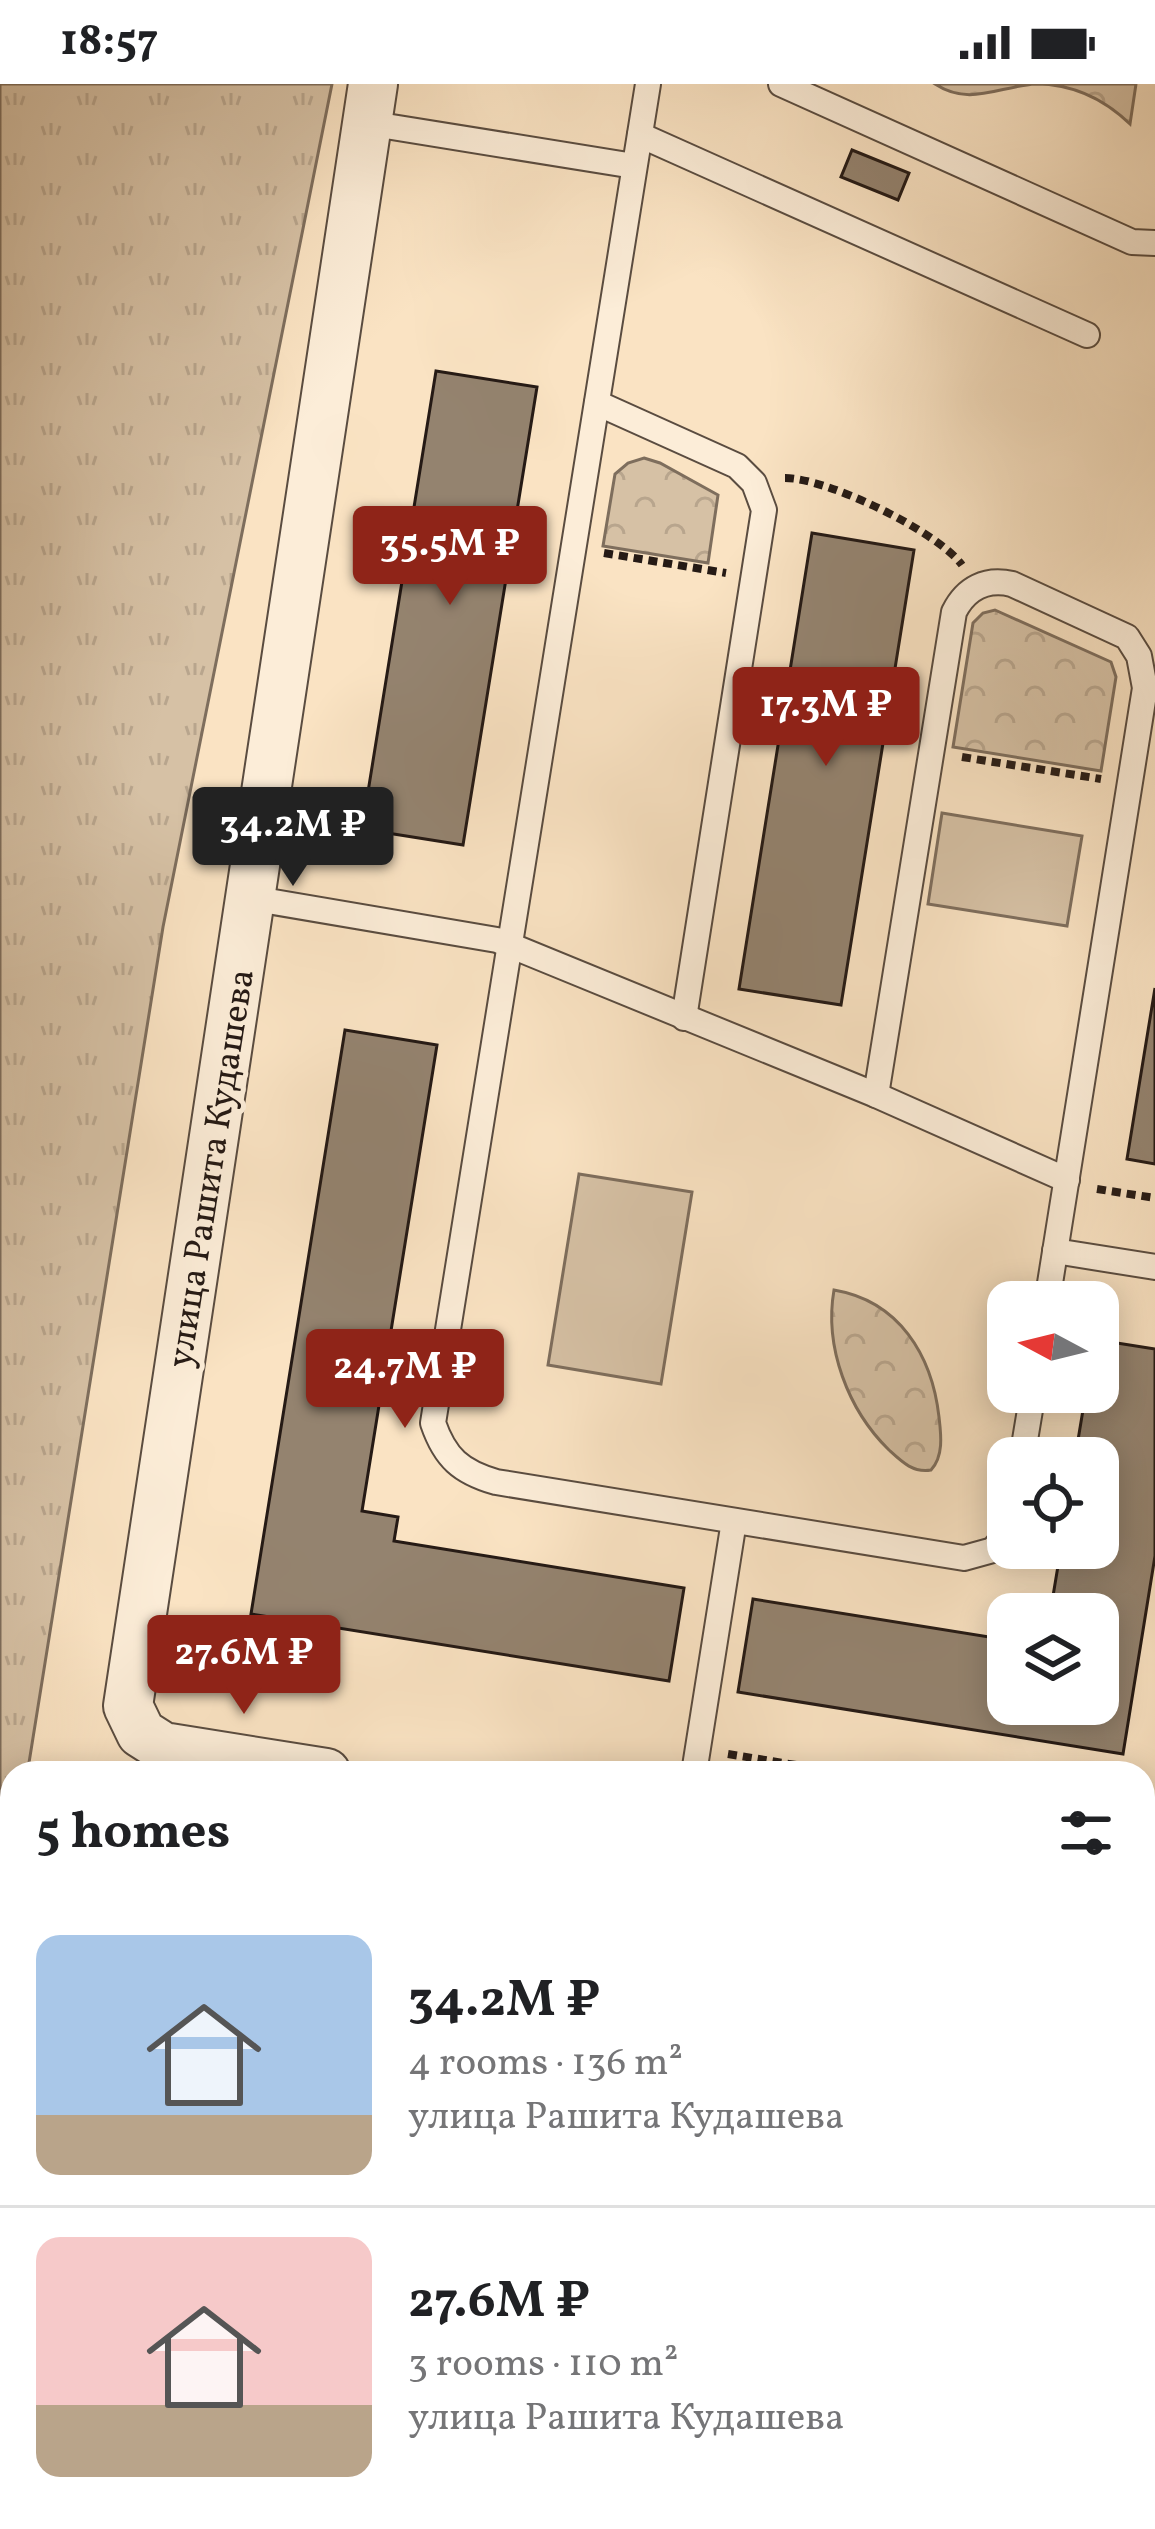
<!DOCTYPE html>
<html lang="en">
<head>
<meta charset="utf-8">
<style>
	body { margin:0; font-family:Vollkorn,serif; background:#f2f2f2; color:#202124; height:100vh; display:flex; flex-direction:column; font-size:45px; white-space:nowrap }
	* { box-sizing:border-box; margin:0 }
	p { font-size:39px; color:#757577 }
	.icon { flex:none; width:66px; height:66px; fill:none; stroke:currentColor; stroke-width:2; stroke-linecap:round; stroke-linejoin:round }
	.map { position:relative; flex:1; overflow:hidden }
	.drawer { position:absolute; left:0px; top:1677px; width:1155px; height:768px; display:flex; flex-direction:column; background:#fff; border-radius:36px 36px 0 0; box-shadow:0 6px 30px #0003 }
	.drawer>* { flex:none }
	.needle { width:78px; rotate:277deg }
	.tools { position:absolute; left:987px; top:1197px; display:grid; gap:24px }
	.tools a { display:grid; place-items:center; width:132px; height:132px; border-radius:24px; background:#fff; box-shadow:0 6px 30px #0003; font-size:60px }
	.price { position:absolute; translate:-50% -102px; padding:0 27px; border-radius:12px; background:#8f2418; color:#fff; font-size:39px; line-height:78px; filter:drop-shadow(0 3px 6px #0008) }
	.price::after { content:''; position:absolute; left:50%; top:72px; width:36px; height:27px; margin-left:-18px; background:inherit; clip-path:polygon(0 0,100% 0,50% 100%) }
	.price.current { background:#222; color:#fff }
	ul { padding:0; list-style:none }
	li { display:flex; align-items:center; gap:36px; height:300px; padding:0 36px }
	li+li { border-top:3px solid #e0e0e0 }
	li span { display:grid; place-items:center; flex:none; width:336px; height:240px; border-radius:24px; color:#555 }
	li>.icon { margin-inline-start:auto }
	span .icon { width:144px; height:144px; fill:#fffc; stroke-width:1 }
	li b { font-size:51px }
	h2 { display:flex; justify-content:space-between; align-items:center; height:144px; padding:0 36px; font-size:51px }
	.status { display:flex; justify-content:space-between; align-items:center; height:84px; padding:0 60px; background:#fff; direction:ltr }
	.status svg { height:33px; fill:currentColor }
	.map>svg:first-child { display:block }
	.grass { fill:url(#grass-tufts); stroke:#7e6e5d; stroke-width:3 }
	.park { fill:url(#park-crowns); stroke:#7e6e5d; stroke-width:3 }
	.garden { fill:#d6c1a5; stroke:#7e6e5d; stroke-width:3 }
	.building { fill:#94836f; stroke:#251a15; stroke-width:3 }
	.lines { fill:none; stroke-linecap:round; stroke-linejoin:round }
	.lane-casing { stroke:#5a4c40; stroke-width:28 }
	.street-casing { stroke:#5a4c40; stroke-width:52 }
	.path { stroke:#251a15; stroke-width:8; stroke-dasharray:9 6; stroke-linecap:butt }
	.lane { stroke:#fcedd8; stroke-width:24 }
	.street { stroke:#fcedd8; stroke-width:48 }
	.labels { text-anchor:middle; stroke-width:10; stroke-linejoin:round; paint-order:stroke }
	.street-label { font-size:36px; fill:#251a15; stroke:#fcedd8 }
</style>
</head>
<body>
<div class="status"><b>18:57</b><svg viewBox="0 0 49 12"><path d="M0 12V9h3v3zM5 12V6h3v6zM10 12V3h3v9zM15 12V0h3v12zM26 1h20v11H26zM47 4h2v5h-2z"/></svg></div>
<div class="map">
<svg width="1155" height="2445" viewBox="0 0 1155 2445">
	<defs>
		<pattern id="grass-tufts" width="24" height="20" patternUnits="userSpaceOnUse" patternTransform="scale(3)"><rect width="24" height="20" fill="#d6c1a5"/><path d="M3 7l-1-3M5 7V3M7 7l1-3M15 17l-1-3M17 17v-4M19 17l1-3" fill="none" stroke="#b8a58d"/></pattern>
		<pattern id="park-crowns" width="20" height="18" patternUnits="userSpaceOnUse" patternTransform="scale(3)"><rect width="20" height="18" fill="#d6c1a5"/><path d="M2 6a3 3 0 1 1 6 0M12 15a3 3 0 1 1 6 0" fill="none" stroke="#b8a58d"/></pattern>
	</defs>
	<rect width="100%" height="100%" fill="#fae3c3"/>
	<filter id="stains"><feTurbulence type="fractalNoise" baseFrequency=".00167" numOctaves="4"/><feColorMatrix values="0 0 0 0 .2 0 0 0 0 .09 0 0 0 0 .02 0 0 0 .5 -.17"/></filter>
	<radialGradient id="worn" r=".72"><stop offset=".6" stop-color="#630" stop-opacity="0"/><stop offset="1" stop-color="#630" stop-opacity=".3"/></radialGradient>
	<polygon class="grass" points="0,0 332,0 163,843 28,1685 49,1689 12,1689 12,2433 1143,2433 1143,1865 1155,1867 1155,2445 0,2445"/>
	<g class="park">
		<path d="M935 0H1136L1130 40C1104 15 1072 0 1036 0 999 2 970 23 935 0Z"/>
		<polygon points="644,374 660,379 718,411 708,479 603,462 615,390 628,379"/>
		<polygon points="995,526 1111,578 1116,593 1101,687 953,663 973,539 983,529"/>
		<path d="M834 1206C899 1217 932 1271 939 1333 941 1350 944 1372 931 1386 913 1389 902 1378 889 1366 848 1326 824 1263 834 1206Z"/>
	</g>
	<g class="garden">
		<polygon points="942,729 1082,752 1067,842 928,820"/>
		<polygon points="579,1090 692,1108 661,1300 548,1281"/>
	</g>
	<g class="building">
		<polygon points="852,66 909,89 898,116 841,93"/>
		<polygon points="436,287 537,303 463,761 362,745"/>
		<polygon points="812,449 914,466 841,921 739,905"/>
		<polygon points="1155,904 1155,1080 1127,1075"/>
		<polygon points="345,946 437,961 362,1427 398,1433 394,1457 684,1504 669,1597 251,1530"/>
		<polygon points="1098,1256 1155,1265 1155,1472 1123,1670 738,1608 753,1515 1008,1556 1008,1620 1098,1620 1098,1530 1050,1530 1061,1464 1098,1464 1098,1374 1075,1374 1086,1308 1098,1308"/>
	</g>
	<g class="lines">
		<g class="lane-casing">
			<g id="lane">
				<path d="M648 0 433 1339C445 1374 461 1388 496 1398L964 1474 993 1466 1008 1448"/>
				<polyline points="781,0 1132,158 1155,159"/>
				<polyline points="367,39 634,82"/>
				<polyline points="640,51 1087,251"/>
				<polyline points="597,319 737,382 754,399 764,426 684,934"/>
				<polyline points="250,814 497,856 876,1011 1067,1096"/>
				<path d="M876 1011 954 528C966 504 986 494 1012 500L1127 553 1139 572 1145 604 1047 1218"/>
				<polyline points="1055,1167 1155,1183"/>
				<polyline points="1022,1374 1033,1308"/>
				<polyline points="694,1689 734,1437"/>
			</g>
		</g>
		<g class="street-casing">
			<g id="street">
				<polyline points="326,1689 163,1663 141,1649 128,1622 373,0"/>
				<polyline points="1143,1820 1155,1822"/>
			</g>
		</g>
		<g class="path">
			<path d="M785 394C827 394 937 447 962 481"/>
			<polyline points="604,469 726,489"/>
			<polyline points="962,673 1101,695"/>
			<polyline points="1097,1105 1155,1114"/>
			<polyline points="728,1670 845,1689"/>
			<polyline points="1143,1737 1155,1738"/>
		</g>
		<use href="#lane" class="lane"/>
		<use href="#street" class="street"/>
	</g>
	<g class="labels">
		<g class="street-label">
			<text transform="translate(209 1084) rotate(-81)" y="13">улица Рашита Кудашева</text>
		</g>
	</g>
	<rect width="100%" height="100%" filter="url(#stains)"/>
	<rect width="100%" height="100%" fill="url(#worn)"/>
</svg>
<div class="tools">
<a><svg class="needle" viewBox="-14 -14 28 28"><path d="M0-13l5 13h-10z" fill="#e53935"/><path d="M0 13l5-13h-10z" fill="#757577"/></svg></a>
<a><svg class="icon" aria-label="locate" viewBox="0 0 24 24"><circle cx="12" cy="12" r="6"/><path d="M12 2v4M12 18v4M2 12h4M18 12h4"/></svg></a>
<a><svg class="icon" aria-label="layers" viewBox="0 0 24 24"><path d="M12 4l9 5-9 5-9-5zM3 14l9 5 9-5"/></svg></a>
</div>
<b class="price" style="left:450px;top:524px">35.5M ₽</b>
<b class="price" style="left:826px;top:685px">17.3M ₽</b>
<b class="price current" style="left:293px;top:805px">34.2M ₽</b>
<b class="price" style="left:405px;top:1347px">24.7M ₽</b>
<b class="price" style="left:244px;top:1633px">27.6M ₽</b>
<section class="drawer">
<h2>5 homes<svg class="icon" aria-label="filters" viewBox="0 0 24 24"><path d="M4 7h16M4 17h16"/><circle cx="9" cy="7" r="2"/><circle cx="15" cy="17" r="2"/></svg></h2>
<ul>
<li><span style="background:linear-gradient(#a9c7e8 75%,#b9a48a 0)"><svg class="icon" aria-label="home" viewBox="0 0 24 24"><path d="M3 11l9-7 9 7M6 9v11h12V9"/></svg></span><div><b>34.2M ₽</b><p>4 rooms · 136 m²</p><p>улица Рашита Кудашева</p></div></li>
<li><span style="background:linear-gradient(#f6c9c9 70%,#b9a48a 0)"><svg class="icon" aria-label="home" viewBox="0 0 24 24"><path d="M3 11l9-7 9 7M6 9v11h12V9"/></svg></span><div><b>27.6M ₽</b><p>3 rooms · 110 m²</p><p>улица Рашита Кудашева</p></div></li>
</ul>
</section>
</div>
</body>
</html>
